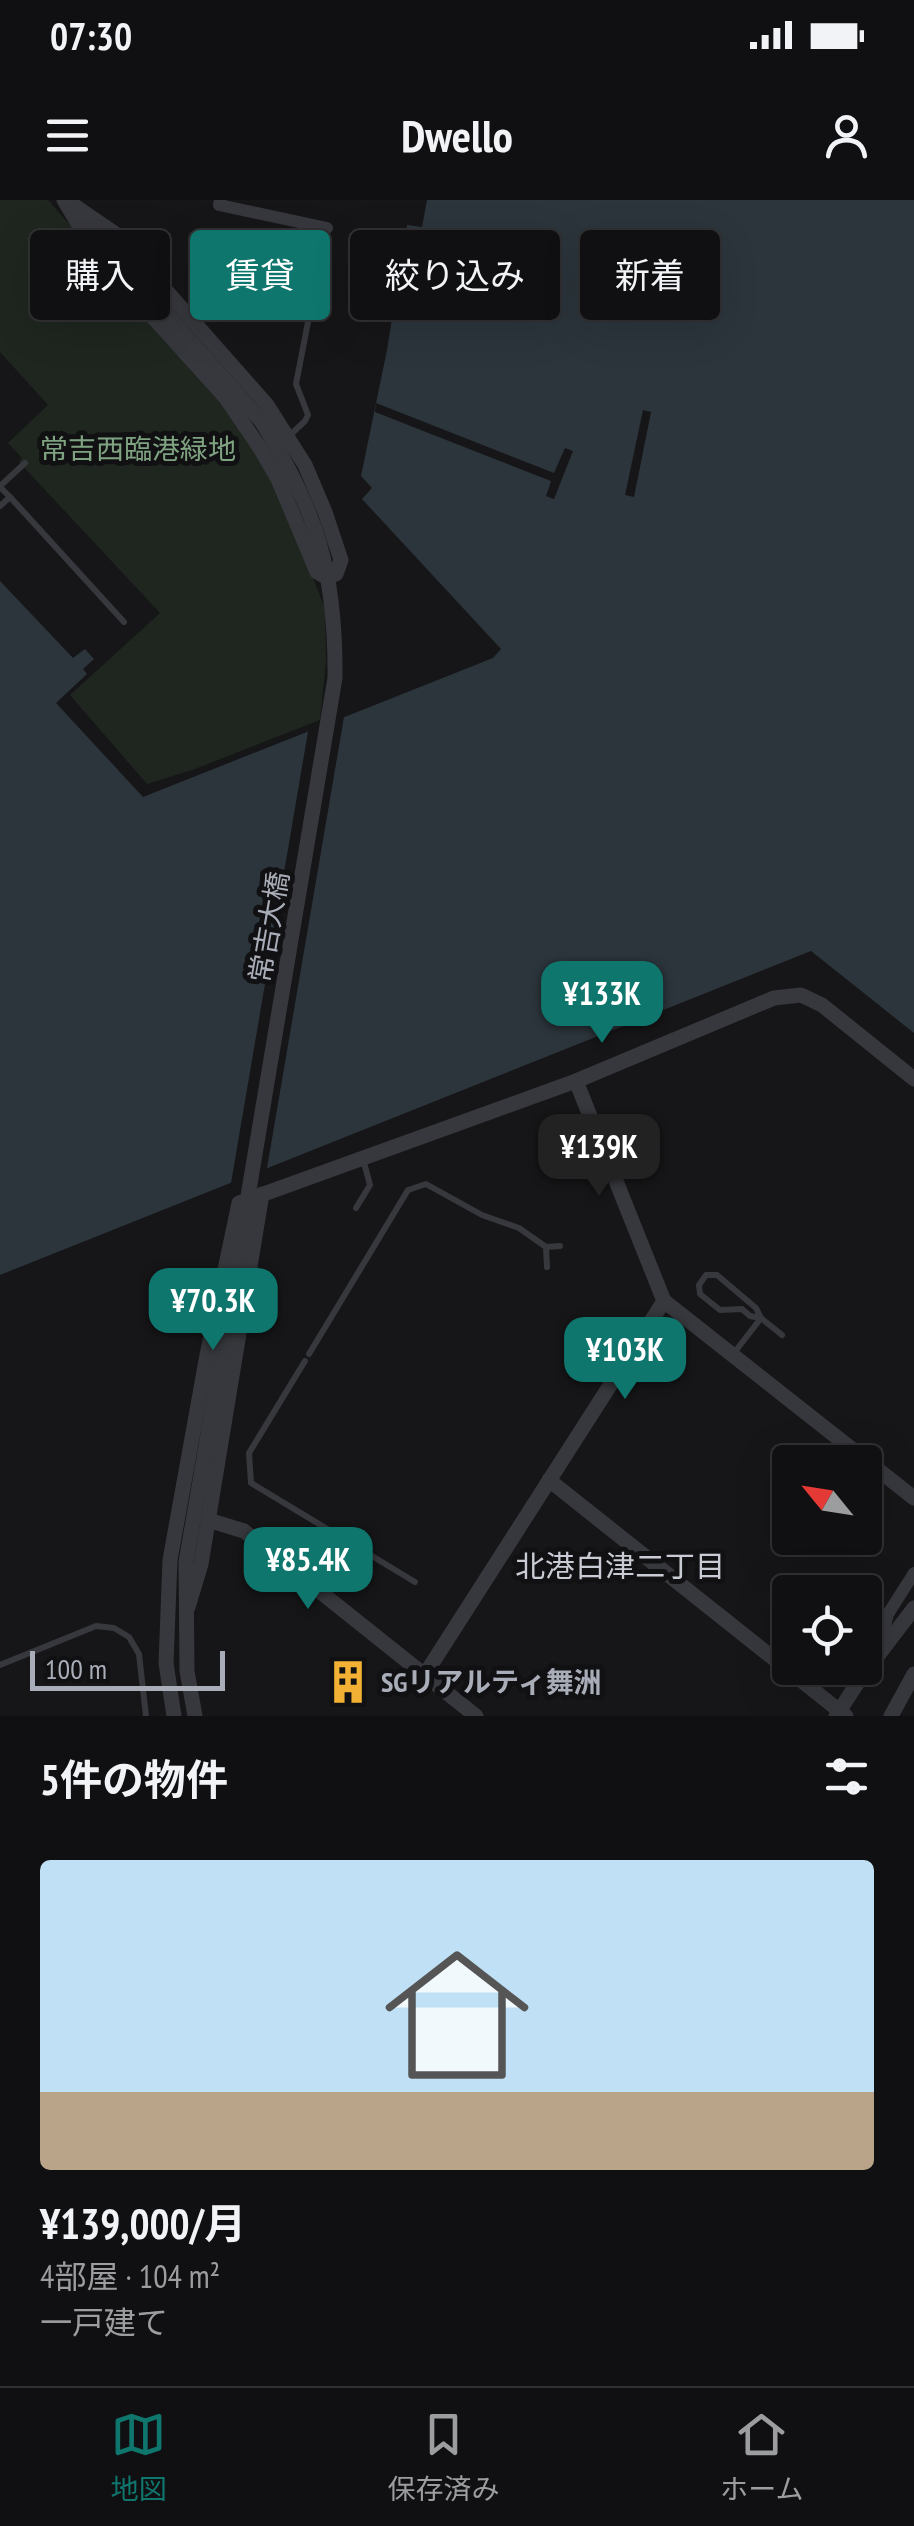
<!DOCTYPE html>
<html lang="ja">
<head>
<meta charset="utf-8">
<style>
	body { margin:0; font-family:"PT Sans Narrow","Noto Sans JP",sans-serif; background:#1e1e20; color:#f1f3f6; height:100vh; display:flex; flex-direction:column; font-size:38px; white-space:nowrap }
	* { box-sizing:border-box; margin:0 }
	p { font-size:32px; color:#9c9d9f }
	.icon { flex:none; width:55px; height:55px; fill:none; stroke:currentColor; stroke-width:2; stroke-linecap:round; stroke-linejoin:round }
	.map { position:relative; height:1516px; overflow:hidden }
	.panel { display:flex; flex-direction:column; background:#101012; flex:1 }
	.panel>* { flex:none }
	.hud { position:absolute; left:30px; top:30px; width:855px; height:90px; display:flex; gap:20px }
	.needle { width:65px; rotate:300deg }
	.fabs { position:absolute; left:772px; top:1245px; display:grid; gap:20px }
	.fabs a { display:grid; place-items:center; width:110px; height:110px; border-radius:10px; background:#101012; box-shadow:0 10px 40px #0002,0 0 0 2px #303032; font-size:50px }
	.scale { position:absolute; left:30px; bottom:25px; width:195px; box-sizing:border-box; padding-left:10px; border:5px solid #a8adb8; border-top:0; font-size:28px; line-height:35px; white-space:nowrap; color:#a8adb8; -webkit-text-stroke:8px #111113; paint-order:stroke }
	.price { position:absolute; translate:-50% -85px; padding:0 22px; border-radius:20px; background:#0f766e; color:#fff; font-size:32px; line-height:65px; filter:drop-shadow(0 2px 5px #0008) }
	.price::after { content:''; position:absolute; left:50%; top:60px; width:30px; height:22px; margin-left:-15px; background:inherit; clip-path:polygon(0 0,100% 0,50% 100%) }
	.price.active { background:#222; color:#fff }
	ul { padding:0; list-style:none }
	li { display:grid; align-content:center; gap:20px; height:530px; padding:0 40px }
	li span { display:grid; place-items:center; height:310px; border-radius:10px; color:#555 }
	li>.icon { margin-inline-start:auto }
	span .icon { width:180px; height:180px; fill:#fffc; stroke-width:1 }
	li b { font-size:42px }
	h2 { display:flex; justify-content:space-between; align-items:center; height:120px; padding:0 40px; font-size:42px }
	.pill { padding:0 35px; border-radius:10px; background:#101012; box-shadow:0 10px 40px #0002,0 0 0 2px #303032; font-size:35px; line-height:90px }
	.pill.active { background:#0f766e; color:#fff }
	.status { display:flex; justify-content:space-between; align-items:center; height:70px; padding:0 50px; background:#101012; direction:ltr }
	.status svg { height:28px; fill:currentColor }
	header { display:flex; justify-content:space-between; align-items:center; height:130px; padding:0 40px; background:#101012; font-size:45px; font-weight:800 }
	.menu { display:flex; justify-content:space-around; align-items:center; height:140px; border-top:2px solid #303032; background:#101012; font-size:28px; color:#9c9d9f }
	.menu a { display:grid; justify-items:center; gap:5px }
	.menu .active { color:#0f766e }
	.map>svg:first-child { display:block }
	.green { fill:#1e261f }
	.water { fill:#2c353c }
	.pier { fill:#161618 }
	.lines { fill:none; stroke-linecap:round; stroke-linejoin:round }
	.service { stroke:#37383d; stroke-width:6 }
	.minor { stroke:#37383d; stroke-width:12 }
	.tertiary { stroke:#37383d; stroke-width:15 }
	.tertiary-bridge { stroke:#37383d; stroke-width:15 }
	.labels { text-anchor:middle; stroke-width:10; stroke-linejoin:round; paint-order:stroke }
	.park-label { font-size:28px; fill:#7fa381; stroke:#111113 }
	.street-label { font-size:28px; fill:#a8adb8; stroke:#111113 }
	.poi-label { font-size:28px; font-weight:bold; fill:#a8adb8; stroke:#111113; text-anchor:start }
	.neighbourhood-label { font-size:30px; fill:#c9ccd4; stroke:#111113 }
</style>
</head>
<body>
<div class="status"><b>07:30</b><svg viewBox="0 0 49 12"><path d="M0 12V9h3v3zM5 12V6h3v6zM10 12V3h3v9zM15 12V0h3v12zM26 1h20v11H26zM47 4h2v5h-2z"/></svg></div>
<header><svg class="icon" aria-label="menu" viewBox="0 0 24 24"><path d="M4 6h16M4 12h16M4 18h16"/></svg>Dwello<svg class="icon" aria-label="person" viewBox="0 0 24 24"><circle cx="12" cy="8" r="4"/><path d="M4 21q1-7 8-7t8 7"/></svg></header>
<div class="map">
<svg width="914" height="1516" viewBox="0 0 914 1516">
	<rect width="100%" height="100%" fill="#161618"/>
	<polygon class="green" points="0,0 48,0 222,198 268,267 325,408 326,461 320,520 195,569 147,584 70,495 160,413 19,262 22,258 8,243 48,205 0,152"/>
	<polygon class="water" points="427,0 914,0 914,833 811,751 0,1075 0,381 73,458 85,449 94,459 83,469 87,474 56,503 143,597 493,458 501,449 362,299 372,288 361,276 387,150 407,25 422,27"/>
	<g class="pier">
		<polygon points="376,203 554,273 565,248 573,251 554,299 546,296 551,281 375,212"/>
		<polygon points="643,210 651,212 634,297 625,295"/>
		<polygon points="345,511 266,974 230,989 309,526"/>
	</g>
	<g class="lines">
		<g class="service">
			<polyline points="288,237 305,221 308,215 296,184 326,29"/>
			<polyline points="0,286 25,263"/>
			<polyline points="0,287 10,297 0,306"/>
			<polyline points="10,297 124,422"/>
			<polyline points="356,1008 370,985 363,959"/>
			<polyline points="546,1047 560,1046"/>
			<polygon points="706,1075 717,1075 756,1108 761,1118 750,1116 742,1109 720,1110 700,1094 699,1085"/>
			<polyline points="734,1153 761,1118 782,1135"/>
			<polyline points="309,1154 408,990 426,984 482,1015 519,1028 546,1047 547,1067"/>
			<polyline points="305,1161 249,1253 251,1283 415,1382"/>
			<polyline points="0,1465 96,1426 114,1428 129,1437 139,1454 146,1516"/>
		</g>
		<g class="minor">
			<polyline points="220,0 219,5 327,28"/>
			<polyline points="878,1454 888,1414 914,1373"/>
		</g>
		<g class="tertiary">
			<polyline points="64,0 96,54 226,198 260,248 278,279 317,372 326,377 336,374 341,360 325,312 305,265 267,205 117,35 66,0"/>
			<polyline points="85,21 262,222"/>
			<polyline points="576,881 664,1101 914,1298"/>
			<polyline points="549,1280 846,1516"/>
			<polyline points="208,1320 244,1331 476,1516"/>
			<polyline points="188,1407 201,1364 262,994"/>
			<polyline points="424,1476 664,1101"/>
			<polyline points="174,1516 166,1463 170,1360 207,1155 239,1003 576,881 774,798 801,795 822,805 914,879"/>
			<polyline points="195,1516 187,1471 186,1362 205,1252"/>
			<polyline points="836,1516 860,1479 914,1408"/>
			<polyline points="891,1516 914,1474"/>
		</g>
		<path class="tertiary-bridge" d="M205 1252 335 478C336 371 317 312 262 222"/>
	</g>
	<defs>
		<g id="building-bare" transform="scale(3.45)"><path d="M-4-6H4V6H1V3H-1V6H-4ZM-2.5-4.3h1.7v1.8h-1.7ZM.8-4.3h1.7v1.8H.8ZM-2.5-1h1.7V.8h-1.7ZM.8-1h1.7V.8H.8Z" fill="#f2b134" stroke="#111113" stroke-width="2.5" paint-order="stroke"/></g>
	</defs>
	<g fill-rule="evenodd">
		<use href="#building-bare" x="348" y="1482"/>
	</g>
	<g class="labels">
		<g class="park-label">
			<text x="138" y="259">常吉西臨港緑地</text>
		</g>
		<g class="street-label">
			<text transform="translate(269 727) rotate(-80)" y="10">常吉大橋</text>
		</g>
		<g class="poi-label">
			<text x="381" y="1492">SGリアルティ舞洲</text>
		</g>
		<g class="neighbourhood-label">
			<text x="620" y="1377">北港白津二丁目</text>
		</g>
	</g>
</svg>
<div class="fabs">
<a><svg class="needle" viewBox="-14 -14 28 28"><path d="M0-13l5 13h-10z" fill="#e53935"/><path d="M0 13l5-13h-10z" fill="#9c9d9f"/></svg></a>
<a><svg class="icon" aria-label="locate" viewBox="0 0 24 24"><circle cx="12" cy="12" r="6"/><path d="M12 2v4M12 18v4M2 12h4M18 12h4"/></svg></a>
</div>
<div class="scale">100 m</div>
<b class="price" style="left:602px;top:846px">¥133K</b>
<b class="price active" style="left:599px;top:999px">¥139K</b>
<b class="price" style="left:213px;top:1153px">¥70.3K</b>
<b class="price" style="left:625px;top:1202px">¥103K</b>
<b class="price" style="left:308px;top:1412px">¥85.4K</b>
<div class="hud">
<a class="pill">購入</a>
<a class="pill active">賃貸</a>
<a class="pill">絞り込み</a>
<a class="pill">新着</a>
</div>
</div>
<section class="panel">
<h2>5件の物件<svg class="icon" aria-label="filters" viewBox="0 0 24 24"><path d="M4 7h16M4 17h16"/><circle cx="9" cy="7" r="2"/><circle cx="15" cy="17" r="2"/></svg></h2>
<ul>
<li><span style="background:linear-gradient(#bfe0f5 75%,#b9a48a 0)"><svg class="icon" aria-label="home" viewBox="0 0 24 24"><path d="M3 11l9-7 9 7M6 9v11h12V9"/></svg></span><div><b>¥139,000/月</b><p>4部屋 · 104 m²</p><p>一戸建て</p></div></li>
</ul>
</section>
<nav class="menu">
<a class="active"><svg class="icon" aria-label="map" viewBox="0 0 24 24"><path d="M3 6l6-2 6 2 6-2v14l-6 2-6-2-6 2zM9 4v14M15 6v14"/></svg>地図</a>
<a><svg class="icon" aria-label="saved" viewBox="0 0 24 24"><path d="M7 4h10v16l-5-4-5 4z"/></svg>保存済み</a>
<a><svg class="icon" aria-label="home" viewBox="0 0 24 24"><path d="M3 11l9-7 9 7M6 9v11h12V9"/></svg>ホーム</a>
</nav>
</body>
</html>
